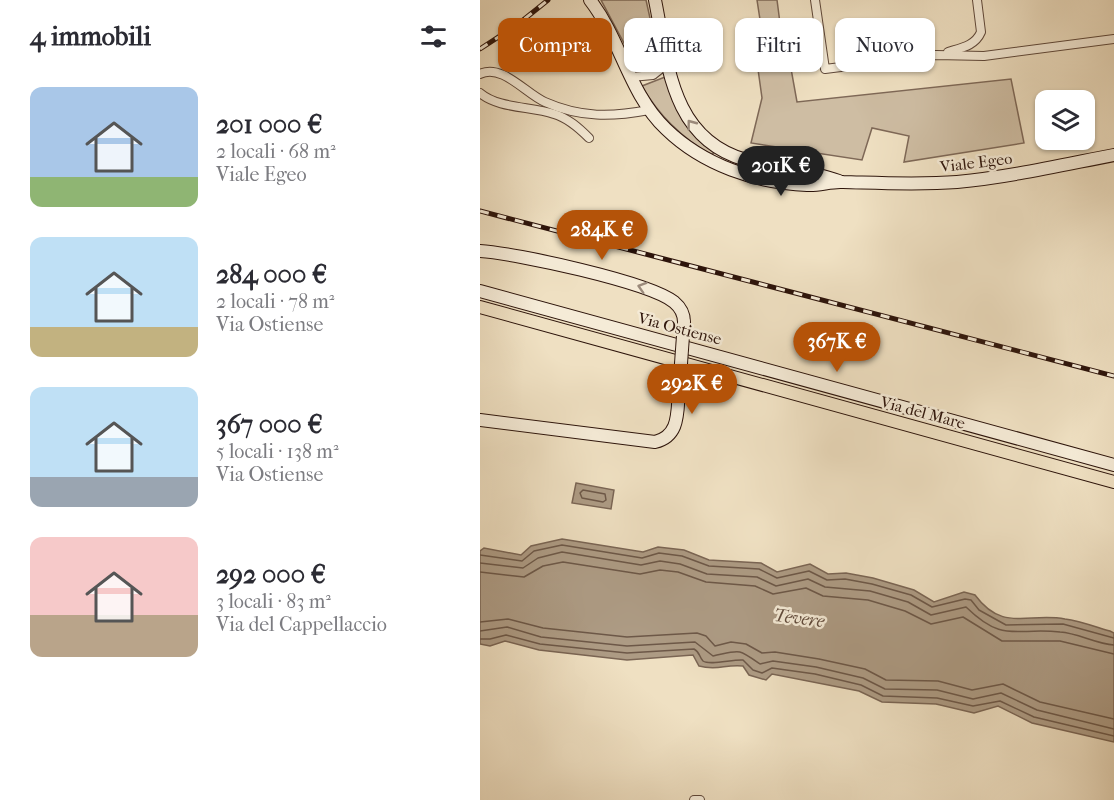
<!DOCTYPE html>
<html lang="it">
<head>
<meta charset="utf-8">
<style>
	body { margin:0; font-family:"IM FELL French Canon",serif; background:#f2f2f3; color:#2b2b33; height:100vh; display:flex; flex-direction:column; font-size:22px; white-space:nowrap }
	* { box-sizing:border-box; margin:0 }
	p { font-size:20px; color:#7c7c81 }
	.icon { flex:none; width:33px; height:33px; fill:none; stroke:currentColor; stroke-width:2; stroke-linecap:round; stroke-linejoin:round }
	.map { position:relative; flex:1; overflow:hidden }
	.side { display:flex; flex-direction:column; background:#fff; width:480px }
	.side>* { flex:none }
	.hud { position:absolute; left:18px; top:18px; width:525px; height:54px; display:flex; gap:12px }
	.tools { position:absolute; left:555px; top:90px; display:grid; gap:12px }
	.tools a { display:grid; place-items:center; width:60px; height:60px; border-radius:12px; background:#fff; box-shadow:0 2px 4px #0004; font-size:30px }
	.price { position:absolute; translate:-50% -51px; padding:0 14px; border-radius:21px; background:#b45309; color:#fff; font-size:20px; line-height:39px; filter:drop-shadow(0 2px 3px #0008) }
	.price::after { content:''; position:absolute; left:50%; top:36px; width:18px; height:14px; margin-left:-9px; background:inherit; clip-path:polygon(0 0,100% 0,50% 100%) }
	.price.current { background:#222; color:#fff }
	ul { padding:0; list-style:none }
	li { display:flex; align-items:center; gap:18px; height:150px; padding:0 30px }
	li span { display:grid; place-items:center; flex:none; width:168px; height:120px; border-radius:12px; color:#555 }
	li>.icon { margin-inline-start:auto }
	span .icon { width:72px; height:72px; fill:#fffc; stroke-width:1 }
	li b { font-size:26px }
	h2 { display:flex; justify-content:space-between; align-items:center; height:72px; padding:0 30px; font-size:26px }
	.chip { padding:0 21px; border-radius:12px; background:#fff; box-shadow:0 2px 4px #0004; font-size:21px; line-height:54px }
	.chip.current { background:#b45309; color:#fff }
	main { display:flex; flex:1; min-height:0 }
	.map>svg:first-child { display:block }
	.green { fill:#cebda3; stroke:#7e6857; stroke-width:1.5 }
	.water { fill:#ad9b84; stroke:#7a6554; stroke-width:1.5 }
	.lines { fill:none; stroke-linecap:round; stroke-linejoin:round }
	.shore { stroke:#6d5848; stroke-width:1.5 }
	.street-casing { stroke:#5e4739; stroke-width:10 }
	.secondary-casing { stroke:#2d140b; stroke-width:14 }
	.primary-casing { stroke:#2d140b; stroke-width:14 }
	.street { stroke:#f5ebd7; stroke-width:8 }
	.secondary { stroke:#f5ebd7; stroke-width:12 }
	.primary { stroke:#efe0c2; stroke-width:12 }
	.rail-casing { stroke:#2d140b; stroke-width:5 }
	.rail { stroke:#f5ebd7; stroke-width:3; stroke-dasharray:9; stroke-linecap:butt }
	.secondary-bridge-casing { stroke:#2d140b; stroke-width:14; stroke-linecap:butt }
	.secondary-bridge { stroke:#f5ebd7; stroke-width:12 }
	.oneway { stroke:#9b8a7b }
	.labels { text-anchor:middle; stroke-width:5; stroke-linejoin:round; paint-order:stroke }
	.street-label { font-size:16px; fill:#2d140b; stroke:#f5ebd7 }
	.water-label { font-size:18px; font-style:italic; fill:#604a3b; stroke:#f5ebd7 }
</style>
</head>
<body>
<main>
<section class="side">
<h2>4 immobili<svg class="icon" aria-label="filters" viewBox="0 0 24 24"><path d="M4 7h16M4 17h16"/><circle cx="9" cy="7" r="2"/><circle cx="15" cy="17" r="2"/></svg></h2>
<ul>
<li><span style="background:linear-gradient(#a9c7e8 75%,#8fb573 0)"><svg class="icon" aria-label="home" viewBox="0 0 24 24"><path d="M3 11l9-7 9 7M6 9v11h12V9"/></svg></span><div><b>201 000 €</b><p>2 locali · 68 m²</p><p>Viale Egeo</p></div></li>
<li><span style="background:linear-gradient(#bfe0f5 75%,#c2b280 0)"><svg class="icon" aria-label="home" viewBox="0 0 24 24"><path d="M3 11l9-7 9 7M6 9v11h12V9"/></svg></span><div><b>284 000 €</b><p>2 locali · 78 m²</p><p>Via Ostiense</p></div></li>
<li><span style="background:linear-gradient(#bfe0f5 75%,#9aa5b1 0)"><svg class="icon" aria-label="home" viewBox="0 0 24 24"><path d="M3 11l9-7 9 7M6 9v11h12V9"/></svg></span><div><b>367 000 €</b><p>5 locali · 138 m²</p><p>Via Ostiense</p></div></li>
<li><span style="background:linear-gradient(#f6c9c9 65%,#b9a48a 0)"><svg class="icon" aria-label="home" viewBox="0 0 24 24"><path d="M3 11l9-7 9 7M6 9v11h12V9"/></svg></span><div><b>292 000 €</b><p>3 locali · 83 m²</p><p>Via del Cappellaccio</p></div></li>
</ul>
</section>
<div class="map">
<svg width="634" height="800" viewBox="0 0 634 800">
	<rect width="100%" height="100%" fill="#efe0c2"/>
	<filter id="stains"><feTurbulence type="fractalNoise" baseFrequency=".00333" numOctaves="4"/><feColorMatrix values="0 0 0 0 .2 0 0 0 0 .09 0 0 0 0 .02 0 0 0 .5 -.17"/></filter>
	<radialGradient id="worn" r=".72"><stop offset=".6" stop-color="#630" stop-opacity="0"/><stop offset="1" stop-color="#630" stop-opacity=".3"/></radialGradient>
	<g class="green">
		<polygon points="121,0 166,0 178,54 172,66 162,68 153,60"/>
		<polygon points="277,0 297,0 300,23 281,26"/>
		<polygon points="308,52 317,102 531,79 544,143 424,162 429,136 392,128 382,160 271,143 282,98 276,55"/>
		<path d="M185 77C195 109 205 132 234 152L232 155C202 138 179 116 162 86Z"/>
	</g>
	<g class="water">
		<polygon points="96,483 134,490 131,509 92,503"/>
		<path d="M82 539 163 552 178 547 204 550 229 560 281 563 297 572 330 564 348 574 366 573 393 578 434 590 454 602 484 592 495 595C523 633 548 612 585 619 600 621 616 627 630 631L634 633V742L552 723 518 706 494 713 456 704 402 702 379 691 292 674 286 680 269 675 263 666C245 664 238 671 219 666L213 655 147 660 59 650 25 641 10 646 0 644V551L4 548 41 555 51 546Z"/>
	</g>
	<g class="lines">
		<g class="shore">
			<polygon points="103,490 125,494 126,500 123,502 102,498 100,493"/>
			<polyline points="0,555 42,561 54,551 82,545 162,558 179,553 202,556 229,566 279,569 297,578 329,571 347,580 365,579 392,584 431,595 452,607 485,599 491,600 499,610 526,625 583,624 634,638"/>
			<path d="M0 563 43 568 58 558 82 552 161 565 180 561 200 564 227 574 277 577 296 586 328 579 345 587 390 591 428 602 451 615 486 607C524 644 535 627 580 632 598 633 616 644 634 645"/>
			<polyline points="0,572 44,577 63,566 83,562 160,574 180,570 198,572 226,582 275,586 293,594 326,588 343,596 388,600 425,611 451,624 483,617 522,641 580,641 634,654"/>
			<polyline points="0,622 28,619 63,628 147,637 217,633 226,636 235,646 251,642 266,644 282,653 295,652 339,659 385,669 406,680 458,681 492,690 523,684 560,702 634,719"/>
			<path d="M0 631 27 627 61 637 147 646 215 642 233 656C261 650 257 648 280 664L293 661 336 667 383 678 405 689 457 690 493 699 521 693 557 710 634 729"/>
			<path d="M0 639H10L26 635 60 644 147 653 214 649C220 652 219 657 223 661 230 666 253 659 263 660L273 670 282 673 292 668 335 674 381 685 403 696 457 698 493 706 520 701 554 717 634 736"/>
		</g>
		<g class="street-casing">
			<g id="street">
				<polyline points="335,0 345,69 456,55 504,56 634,39"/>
				<path d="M468 52C481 48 495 46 501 32L497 0"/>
				<path d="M0 74C22 63 46 94 65 102 101 118 132 117 169 110"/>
				<polyline points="151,77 173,75 188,63"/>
				<path d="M0 93C19 109 51 106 74 114 88 118 99 128 109 138"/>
				<polyline points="214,800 220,800"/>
			</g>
		</g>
		<g class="secondary-casing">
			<g id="secondary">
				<path d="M110 0C141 40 149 94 186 129 223 165 276 183 327 185 339 186 351 181 363 182 401 183 439 185 477 182 530 177 582 165 634 155"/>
				<path d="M175 0C188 64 191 139 266 160 297 168 328 170 359 181"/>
				<path d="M0 251C35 253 169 282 194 302 200 307 204 314 204 322"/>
				<polyline points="0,291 634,465"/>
				<path d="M0 420 175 442C200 436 197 412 199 391"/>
			</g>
		</g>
		<g class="primary-casing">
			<polyline id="primary" points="0,307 634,482"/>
		</g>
		<use href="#street" class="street"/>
		<use href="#secondary" class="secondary"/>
		<use href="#primary" class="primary"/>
		<g class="rail-casing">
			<g id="rail">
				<polyline points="0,49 37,25 68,0"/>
				<polyline points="0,211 634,376"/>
			</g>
		</g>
		<use href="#rail" class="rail"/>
		<g class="secondary-bridge-casing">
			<polyline id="secondary-bridge" points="199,391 204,322"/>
		</g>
		<use href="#secondary-bridge" class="secondary-bridge"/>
	</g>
	<defs><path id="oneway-chevron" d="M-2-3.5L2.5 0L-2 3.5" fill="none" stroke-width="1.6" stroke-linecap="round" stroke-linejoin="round" transform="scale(1.5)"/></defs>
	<g class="oneway">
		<use href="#oneway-chevron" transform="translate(211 124) rotate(-127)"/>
		<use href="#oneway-chevron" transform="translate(162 287) rotate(-163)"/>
	</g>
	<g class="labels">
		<g class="street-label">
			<text transform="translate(496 162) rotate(-7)" y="6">Viale Egeo</text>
			<text transform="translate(200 328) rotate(15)" y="6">Via Ostiense</text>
			<text transform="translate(443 412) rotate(15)" y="6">Via del Mare</text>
		</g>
		<g class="water-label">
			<text transform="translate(319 618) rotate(7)" y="6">Tevere</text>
		</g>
	</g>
	<rect width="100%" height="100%" filter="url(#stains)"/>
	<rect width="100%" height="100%" fill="url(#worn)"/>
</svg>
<div class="tools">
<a><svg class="icon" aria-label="layers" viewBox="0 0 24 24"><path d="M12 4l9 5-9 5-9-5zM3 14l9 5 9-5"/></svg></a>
</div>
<b class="price current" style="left:301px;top:197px">201K €</b>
<b class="price" style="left:122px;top:261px">284K €</b>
<b class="price" style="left:357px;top:373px">367K €</b>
<b class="price" style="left:212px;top:415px">292K €</b>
<div class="hud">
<a class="chip current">Compra</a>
<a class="chip">Affitta</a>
<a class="chip">Filtri</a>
<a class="chip">Nuovo</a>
</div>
</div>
</main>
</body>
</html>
